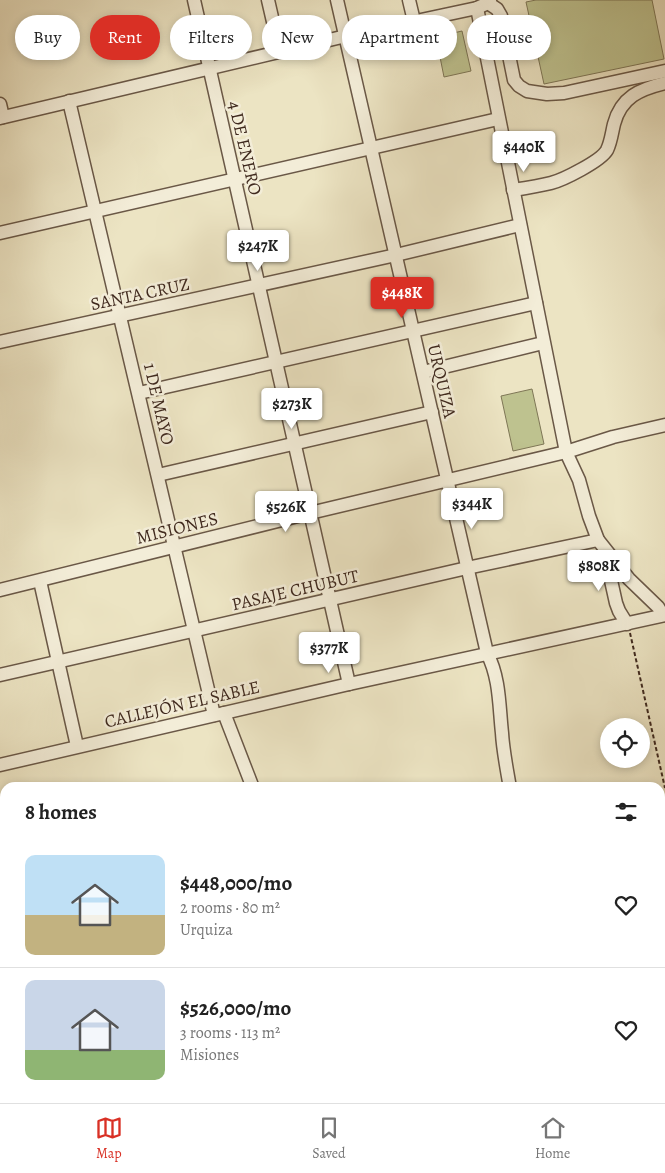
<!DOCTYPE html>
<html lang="en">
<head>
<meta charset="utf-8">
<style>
	body { margin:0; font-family:Alegreya,serif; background:#f2f2f2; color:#222; height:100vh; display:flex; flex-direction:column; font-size:19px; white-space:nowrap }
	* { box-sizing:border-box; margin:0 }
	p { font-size:16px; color:#767676 }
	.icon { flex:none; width:28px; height:28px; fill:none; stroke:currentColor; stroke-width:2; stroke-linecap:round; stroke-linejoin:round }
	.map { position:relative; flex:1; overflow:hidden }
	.sheet { position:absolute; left:0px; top:782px; width:665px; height:321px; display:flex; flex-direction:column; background:#fff; border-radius:15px 15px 0 0; box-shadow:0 2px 8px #0003 }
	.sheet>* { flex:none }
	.top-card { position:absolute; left:15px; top:15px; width:635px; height:45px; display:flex; gap:10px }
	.tools { position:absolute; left:600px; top:718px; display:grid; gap:10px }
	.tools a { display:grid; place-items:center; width:50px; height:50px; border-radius:50%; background:#fff; box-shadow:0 2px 8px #0003; font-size:25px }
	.price { position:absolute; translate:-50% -42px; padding:0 11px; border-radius:5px; background:#fff; color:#222; font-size:16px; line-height:32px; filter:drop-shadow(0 1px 2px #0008) }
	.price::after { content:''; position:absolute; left:50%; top:30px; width:15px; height:11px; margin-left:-8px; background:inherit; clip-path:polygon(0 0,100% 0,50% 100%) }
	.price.on { background:#d93025; color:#fff }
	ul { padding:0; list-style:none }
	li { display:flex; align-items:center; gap:15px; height:125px; padding:0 25px }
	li+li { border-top:1px solid #e0e0e0 }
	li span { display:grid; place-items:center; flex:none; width:140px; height:100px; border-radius:10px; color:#555 }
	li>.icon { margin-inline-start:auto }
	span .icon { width:60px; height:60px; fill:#fffc; stroke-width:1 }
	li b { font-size:21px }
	h2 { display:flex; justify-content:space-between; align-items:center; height:60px; padding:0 25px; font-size:21px }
	.tag { padding:0 18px; border-radius:22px; background:#fff; box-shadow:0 2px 8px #0003; font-size:18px; line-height:45px }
	.tag.on { background:#d93025; color:#fff }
	.dock { display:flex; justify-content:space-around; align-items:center; height:70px; border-top:1px solid #e0e0e0; background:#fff; font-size:14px; color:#767676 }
	.dock a { display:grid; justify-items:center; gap:2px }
	.dock .on { color:#d93025 }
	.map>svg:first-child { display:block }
	.grass { fill:#bec28f; stroke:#7e7656 }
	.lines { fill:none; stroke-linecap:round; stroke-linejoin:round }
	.stream { stroke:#758279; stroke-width:2.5 }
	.minor-casing { stroke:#6a5847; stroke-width:15 }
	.major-casing { stroke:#3f291e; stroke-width:19 }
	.path { stroke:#3f291e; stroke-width:2; stroke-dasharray:4 2.5; stroke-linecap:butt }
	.minor { stroke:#f3edd8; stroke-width:12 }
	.major { stroke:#e6c282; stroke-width:16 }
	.labels { text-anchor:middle; stroke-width:5; stroke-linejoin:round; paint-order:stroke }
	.street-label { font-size:18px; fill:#3f291e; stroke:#f3edd8 }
</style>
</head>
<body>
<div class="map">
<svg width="665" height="1103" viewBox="0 0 665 1103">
	<rect width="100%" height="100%" fill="#ece4c3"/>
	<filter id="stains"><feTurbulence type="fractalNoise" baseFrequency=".004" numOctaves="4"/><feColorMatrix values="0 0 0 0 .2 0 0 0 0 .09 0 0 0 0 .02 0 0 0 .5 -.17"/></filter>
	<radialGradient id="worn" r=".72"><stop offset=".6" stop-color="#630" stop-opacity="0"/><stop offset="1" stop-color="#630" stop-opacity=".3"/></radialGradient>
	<g class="grass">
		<polygon points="536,0 652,0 664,59 544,84 526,2"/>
		<polygon points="462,31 471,71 444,77 436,37"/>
		<polygon points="532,389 544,444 513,451 501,396"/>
	</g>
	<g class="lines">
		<g class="stream">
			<polyline points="0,840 5,846"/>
			<polyline points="222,1099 223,1100"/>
		</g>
		<g class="minor-casing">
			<g id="minor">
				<polyline points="194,0 349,684"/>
				<polyline points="268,0 280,52"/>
				<path d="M337 0 487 653C500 678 499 706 502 733 503 751 507 770 510 788"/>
				<polyline points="409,0 414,21"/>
				<polyline points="488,3 497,9 501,16 514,80 519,86 527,91 547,94 564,93 665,71"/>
				<polyline points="477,8 566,452 579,480 589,516 598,540 629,579 658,607 663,615"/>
				<polyline points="69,101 214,715"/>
				<polyline points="0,104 3,117"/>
				<polyline points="0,118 346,36 477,8 488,3 490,0"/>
				<path d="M513 190C526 188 539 186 551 183 563 180 601 161 607 150 611 142 612 132 614 124 621 97 640 89 665 83"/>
				<polyline points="0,233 498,119"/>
				<polyline points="0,342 396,255 520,225"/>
				<polyline points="423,372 543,343"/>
				<polyline points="139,393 536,303"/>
				<polyline points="158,475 432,412"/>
				<polyline points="604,549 616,603 619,611 627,624"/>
				<polyline points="40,581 77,746"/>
				<polyline points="0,590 310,513 566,452 613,437 665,425"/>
				<polyline points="0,675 467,568 598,540"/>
				<polyline points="224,713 253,788"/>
				<polyline points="0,765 349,684 665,615"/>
				<polyline points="0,878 5,889"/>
				<polyline points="660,913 665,936"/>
				<polyline points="0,927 5,923"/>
				<polyline points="0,937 5,935"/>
			</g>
		</g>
		<g class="major-casing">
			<g id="major">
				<polyline points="0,827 5,832"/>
				<polyline points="0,856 5,862"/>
				<polyline points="208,1099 211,1103"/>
				<polyline points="233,1099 237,1103"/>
			</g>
		</g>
		<polyline class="path" points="630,633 665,788"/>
		<use href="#minor" class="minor"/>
		<use href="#major" class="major"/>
	</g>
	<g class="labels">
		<g class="street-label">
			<text transform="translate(245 148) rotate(77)" y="6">4 DE ENERO</text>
			<text transform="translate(140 294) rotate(-12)" y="6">SANTA CRUZ</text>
			<text transform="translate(442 381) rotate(77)" y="6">URQUIZA</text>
			<text transform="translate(159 404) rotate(77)" y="6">1 DE MAYO</text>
			<text transform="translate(177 528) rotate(-14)" y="6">MISIONES</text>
			<text transform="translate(295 590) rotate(-13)" y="6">PASAJE CHUBUT</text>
			<text transform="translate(182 704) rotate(-13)" y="6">CALLEJÓN EL SABLE</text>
		</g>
	</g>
	<rect width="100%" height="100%" filter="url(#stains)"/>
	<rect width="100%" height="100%" fill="url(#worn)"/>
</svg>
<div class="tools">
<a><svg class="icon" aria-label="locate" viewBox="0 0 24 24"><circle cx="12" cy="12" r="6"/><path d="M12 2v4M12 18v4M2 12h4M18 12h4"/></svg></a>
</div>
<b class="price" style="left:524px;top:173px">$440K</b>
<b class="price" style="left:258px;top:272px">$247K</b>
<b class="price on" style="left:402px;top:319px">$448K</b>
<b class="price" style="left:292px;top:430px">$273K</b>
<b class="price" style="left:472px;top:530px">$344K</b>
<b class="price" style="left:286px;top:533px">$526K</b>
<b class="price" style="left:599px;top:592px">$808K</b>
<b class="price" style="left:329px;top:674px">$377K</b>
<div class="top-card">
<a class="tag">Buy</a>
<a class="tag on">Rent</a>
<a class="tag">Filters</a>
<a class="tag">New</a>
<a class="tag">Apartment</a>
<a class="tag">House</a>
</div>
<section class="sheet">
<h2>8 homes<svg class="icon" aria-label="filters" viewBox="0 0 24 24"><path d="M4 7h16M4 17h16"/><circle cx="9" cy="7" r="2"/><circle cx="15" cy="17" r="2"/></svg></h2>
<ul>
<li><span style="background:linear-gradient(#bfe0f5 60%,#c2b280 0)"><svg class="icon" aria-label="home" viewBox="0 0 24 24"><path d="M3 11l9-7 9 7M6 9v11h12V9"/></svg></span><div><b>$448,000/mo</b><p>2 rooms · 80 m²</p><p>Urquiza</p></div><svg class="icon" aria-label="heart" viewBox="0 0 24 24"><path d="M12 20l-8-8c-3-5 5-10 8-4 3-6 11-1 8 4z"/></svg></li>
<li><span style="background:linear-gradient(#c9d6e8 70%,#8fb573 0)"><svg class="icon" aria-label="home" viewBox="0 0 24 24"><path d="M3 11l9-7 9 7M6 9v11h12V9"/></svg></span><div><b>$526,000/mo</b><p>3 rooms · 113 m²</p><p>Misiones</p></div><svg class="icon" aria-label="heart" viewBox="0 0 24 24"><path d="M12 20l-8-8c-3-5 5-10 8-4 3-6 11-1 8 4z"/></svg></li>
</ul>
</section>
</div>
<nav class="dock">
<a class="on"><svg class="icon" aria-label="map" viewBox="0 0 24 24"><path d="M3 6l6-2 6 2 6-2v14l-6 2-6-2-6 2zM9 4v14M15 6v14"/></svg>Map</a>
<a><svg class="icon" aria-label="saved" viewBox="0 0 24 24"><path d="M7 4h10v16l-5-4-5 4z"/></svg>Saved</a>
<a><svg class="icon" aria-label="home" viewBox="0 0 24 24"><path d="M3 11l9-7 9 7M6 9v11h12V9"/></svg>Home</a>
</nav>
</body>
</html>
